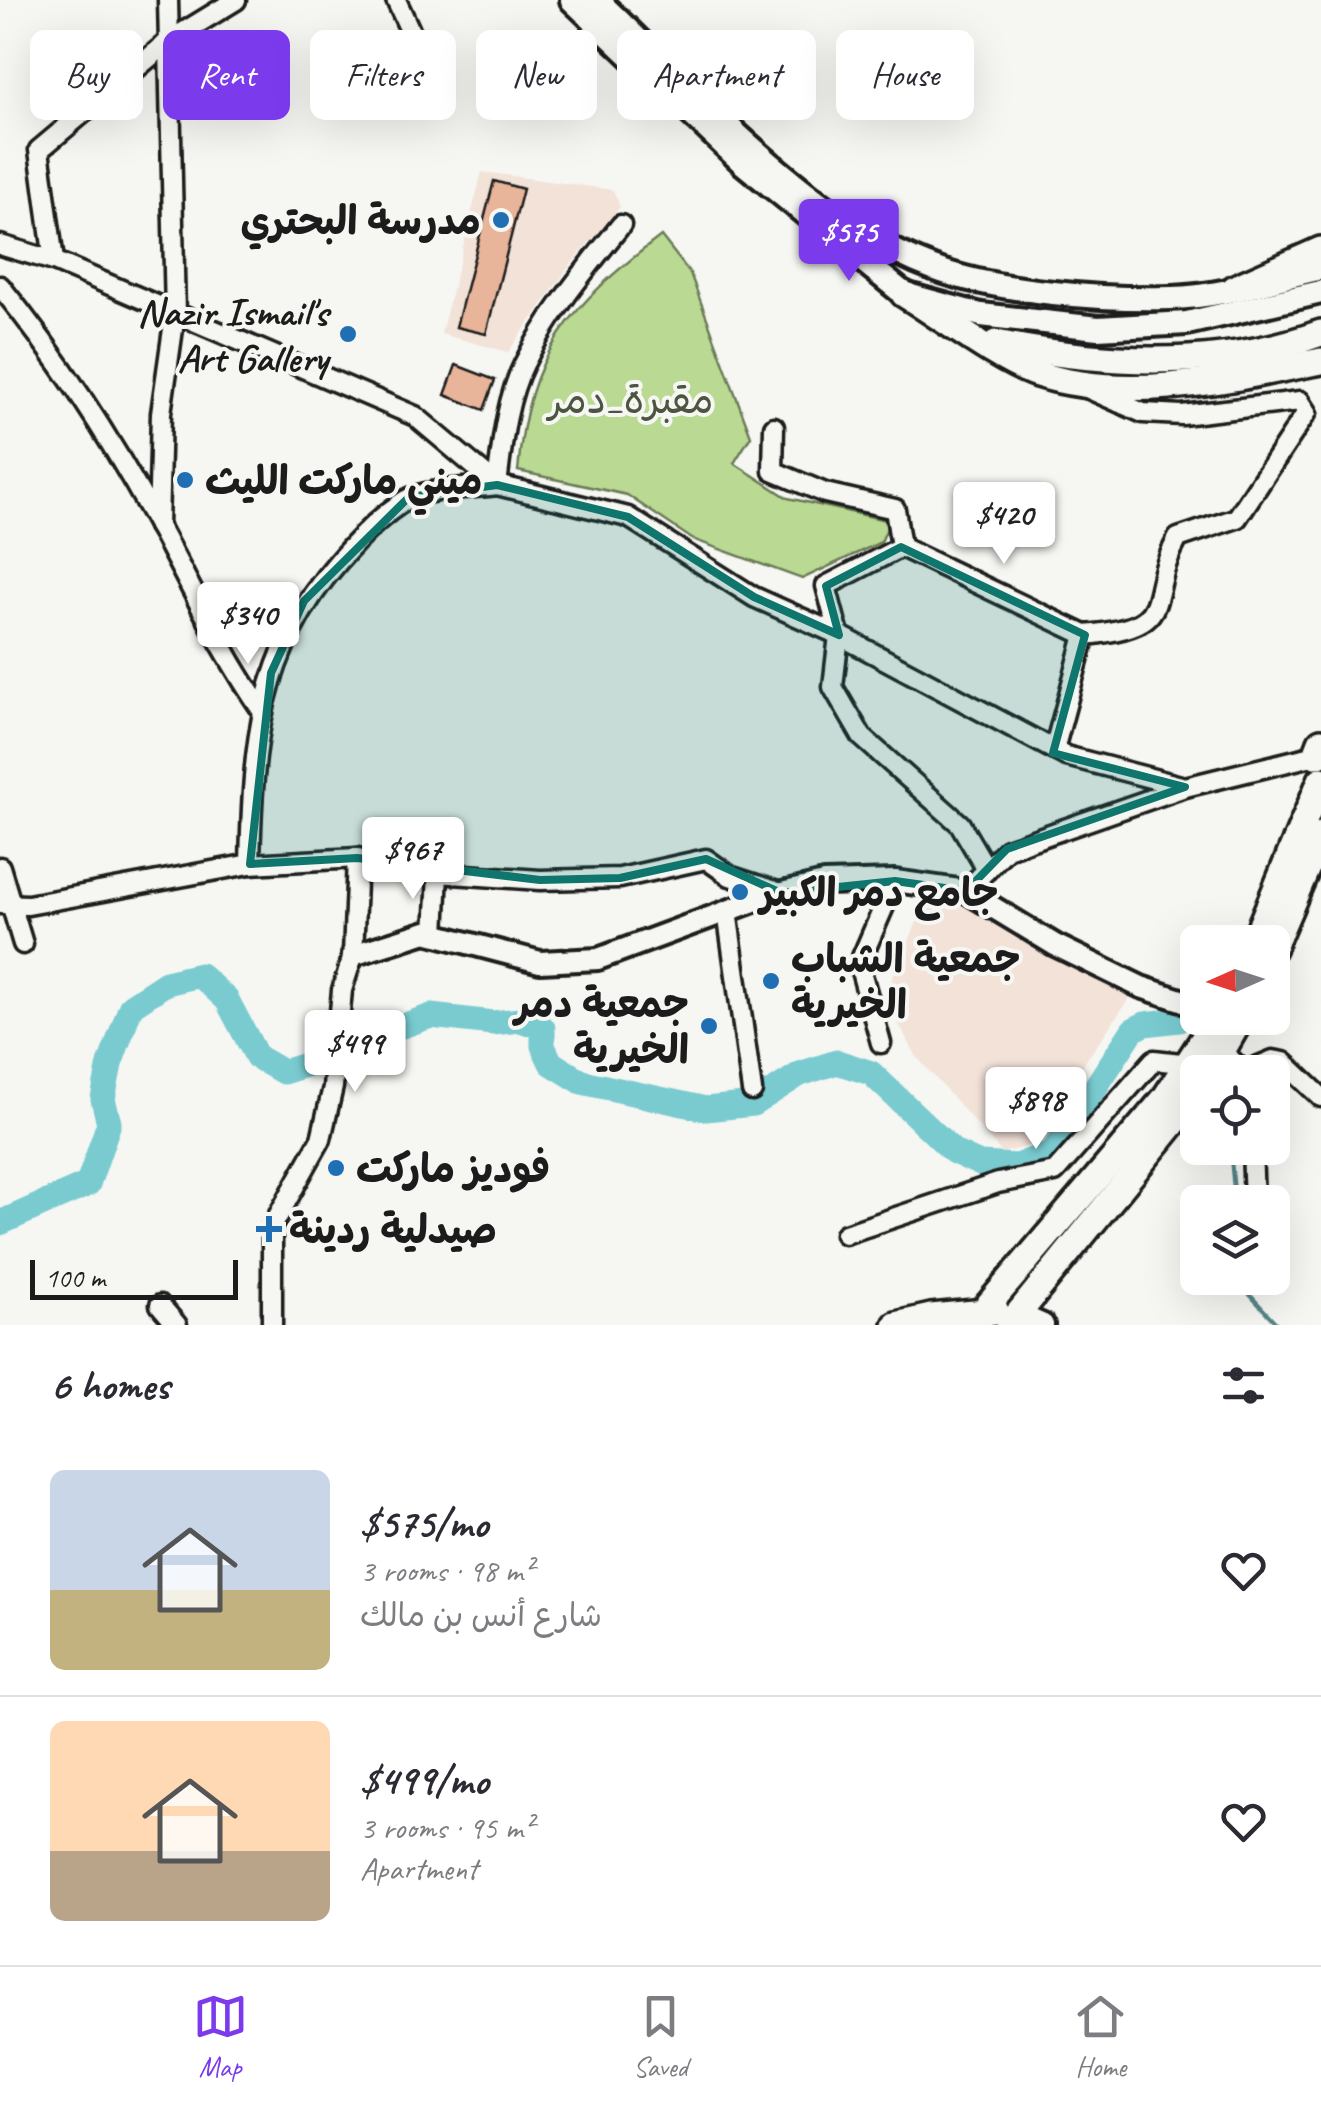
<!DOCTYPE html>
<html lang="en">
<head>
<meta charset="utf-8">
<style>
	body { margin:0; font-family:Caveat,"Playpen Sans Arabic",sans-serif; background:#f7f7f7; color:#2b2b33; height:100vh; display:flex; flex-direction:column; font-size:38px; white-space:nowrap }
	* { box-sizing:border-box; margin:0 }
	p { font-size:32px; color:#7c7c81 }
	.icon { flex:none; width:55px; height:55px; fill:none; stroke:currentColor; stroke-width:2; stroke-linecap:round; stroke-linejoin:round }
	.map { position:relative; height:1325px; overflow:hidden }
	.sheet { display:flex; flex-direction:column; background:#fff; flex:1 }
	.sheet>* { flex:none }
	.hud { position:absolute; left:30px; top:30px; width:1262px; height:90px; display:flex; gap:20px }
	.needle { width:65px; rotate:267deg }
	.fabs { position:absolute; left:1180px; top:925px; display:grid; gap:20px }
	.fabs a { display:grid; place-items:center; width:110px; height:110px; border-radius:15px; background:#fff; box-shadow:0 10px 40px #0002; font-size:50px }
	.scale { position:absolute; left:30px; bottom:25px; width:208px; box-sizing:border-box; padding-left:10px; border:5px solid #1c1c1c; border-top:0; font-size:28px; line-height:35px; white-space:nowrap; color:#1c1c1c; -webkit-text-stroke:8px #f6f6f2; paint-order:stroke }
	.price { position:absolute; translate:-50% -85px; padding:0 22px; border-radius:10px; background:#fff; color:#222; font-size:32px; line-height:65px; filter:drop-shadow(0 2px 5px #0008) }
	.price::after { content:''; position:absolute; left:50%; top:60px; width:30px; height:22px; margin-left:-15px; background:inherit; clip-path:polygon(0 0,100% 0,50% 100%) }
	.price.on { background:#7c3aed; color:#fff }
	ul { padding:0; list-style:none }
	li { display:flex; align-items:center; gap:30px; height:250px; padding:0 50px }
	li+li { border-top:2px solid #e1e1e2 }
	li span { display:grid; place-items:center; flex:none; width:280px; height:200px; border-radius:15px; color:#555 }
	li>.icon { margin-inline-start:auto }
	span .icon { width:120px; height:120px; fill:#fffc; stroke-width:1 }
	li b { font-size:42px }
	h2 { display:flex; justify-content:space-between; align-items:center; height:120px; padding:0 50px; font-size:42px }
	.tag { padding:0 35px; border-radius:15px; background:#fff; box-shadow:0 10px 40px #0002; font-size:35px; line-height:90px }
	.tag.on { background:#7c3aed; color:#fff }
	.menu { display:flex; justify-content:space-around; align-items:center; height:140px; border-top:2px solid #e1e1e2; background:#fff; font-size:28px; color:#7c7c81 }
	.menu a { display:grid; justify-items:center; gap:5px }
	.menu .on { color:#7c3aed }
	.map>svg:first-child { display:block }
	.built { fill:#f2e2d8 }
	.green { fill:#bada93; stroke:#6b7b58; stroke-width:2.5 }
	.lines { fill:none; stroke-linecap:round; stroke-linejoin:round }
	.stream { stroke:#548588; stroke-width:4 }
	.river { stroke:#79cbd0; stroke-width:25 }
	.building { fill:#e8b59a; stroke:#1c1c1c; stroke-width:2.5 }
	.minor-casing { stroke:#1c1c1c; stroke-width:25 }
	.tertiary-casing { stroke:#1c1c1c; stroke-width:28 }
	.secondary-casing { stroke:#1c1c1c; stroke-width:30 }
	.primary-casing { stroke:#1c1c1c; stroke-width:32 }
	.minor { stroke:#f6f6f2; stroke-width:18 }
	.tertiary { stroke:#f6f6f2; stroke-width:20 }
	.secondary { stroke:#f6f6f2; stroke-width:22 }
	.primary { stroke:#f6f6f2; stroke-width:25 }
	.marked { fill:#0f766e; fill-opacity:0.2; stroke:#0f766e; stroke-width:8; stroke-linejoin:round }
	.poi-dot { fill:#1f6fb2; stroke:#f6f6f2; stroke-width:4 }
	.labels { text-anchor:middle; stroke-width:8; stroke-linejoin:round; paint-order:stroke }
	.poi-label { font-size:40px; font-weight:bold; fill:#1c1c1c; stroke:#f6f6f2; text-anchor:start }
	.park-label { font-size:40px; fill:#4b5540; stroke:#f6f6f2 }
</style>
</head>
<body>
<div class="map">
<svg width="1321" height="1325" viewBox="0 0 1321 1325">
	<rect width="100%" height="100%" fill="#f6f6f2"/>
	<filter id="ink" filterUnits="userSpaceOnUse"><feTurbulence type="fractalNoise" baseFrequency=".01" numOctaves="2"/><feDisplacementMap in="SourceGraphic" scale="20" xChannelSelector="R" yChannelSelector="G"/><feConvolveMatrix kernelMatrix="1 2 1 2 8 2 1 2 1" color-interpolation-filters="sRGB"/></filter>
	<g filter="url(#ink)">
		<g class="built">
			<polygon points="482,172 613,190 620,207 571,264 508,352 441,334"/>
			<polygon points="935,882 1131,996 1085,1062 1046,1141 1002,1153 917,1057 884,997"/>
		</g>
		<path class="green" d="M661 236 690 273 751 436 734 463 788 498 890 521 881 542 802 579 692 539 627 495 518 471C528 352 570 305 661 236Z"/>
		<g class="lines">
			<g class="stream">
				<polyline points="1230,1148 1235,1202"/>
				<polyline points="1240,1278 1250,1295 1278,1325"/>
			</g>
			<g class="river">
				<polyline points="348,1045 431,1016 493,1023 520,1020 543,1028 543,1046 551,1063 582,1082 706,1109 753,1104 800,1074 837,1062 871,1073 954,1152 980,1164 1017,1166 1053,1152 1133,1030 1145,1024 1179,1020"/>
				<polyline points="0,1223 88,1184 109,1123 103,1099 110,1064 131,1006 166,983 200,975 227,1000 257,1057 283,1072 325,1059"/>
			</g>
		</g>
		<g class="building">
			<polygon points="494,181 523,189 486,334 456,327"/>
			<polygon points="456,365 495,380 484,410 445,395"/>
		</g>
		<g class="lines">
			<g class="minor-casing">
				<g id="minor">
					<polyline points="396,0 430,74"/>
					<path d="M621 225C586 269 549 313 524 364 506 400 502 445 497 485 474 488 424 489 406 500 381 515 357 540 338 562 258 654 253 746 250 864L357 858 438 873 540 880 620 878 706 859 730 876 781 893"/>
					<polyline points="0,245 54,261 415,416 497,485 628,517 754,597 839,635 1066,756 1185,787"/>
					<polyline points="54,261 39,150 169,41 236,0"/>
					<path d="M0 286C62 362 114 444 161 531 194 592 223 655 263 712"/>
					<polyline points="774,427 773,471 825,493 895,509 901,547 826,586 839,635 833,687 862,737 960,824 987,870"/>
					<polyline points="158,526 161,413 175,315 168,0"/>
					<polyline points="901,547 1085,635"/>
					<path d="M1054 750 1085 635C1182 626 1143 600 1178 538L1237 518 1307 412 1300 401 1182 415 1143 413 1089 389"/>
					<polyline points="0,867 23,944"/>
					<polyline points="966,891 1007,849 1185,787 1316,755 1321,758"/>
					<polyline points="0,904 28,905 250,864"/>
					<polyline points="727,911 752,1091"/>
					<polyline points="435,934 438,873"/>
					<polyline points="881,1043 859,964 895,881"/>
					<polyline points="1223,1052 1244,1072 1273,1060 1284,1062 1321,1097"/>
					<polyline points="1252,1148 1254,1202"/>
					<polyline points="845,1234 998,1183 1055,1172 1154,1060 1190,1064"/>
					<polyline points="160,1305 177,1325"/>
					<polyline points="272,1325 272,1227 321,1139 333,1087 342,990 353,955 357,858"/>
				</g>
			</g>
			<g class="tertiary-casing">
				<g id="tertiary">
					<polyline points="353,955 426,932 540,962 598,959 765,897 824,883 895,881 966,891 1055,945 1141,987 1184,1001 1198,1011"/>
					<polyline points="1016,1313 1043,1325"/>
				</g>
			</g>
			<g class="secondary-casing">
				<g id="secondary">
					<polyline points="572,0 743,163 904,294 981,315 1098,328 1187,323 1321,292"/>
					<path d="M597 0C690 88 812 223 933 268 996 292 1105 300 1172 298 1221 297 1273 279 1321 268"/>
				</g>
			</g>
			<g class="primary-casing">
				<g id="primary">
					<polyline points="1235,288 1321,250"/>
					<path d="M904 294C940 316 999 361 1037 374 1128 403 1231 379 1321 361"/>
					<path d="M996 343C1101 364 1219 370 1321 333"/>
					<polyline points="1316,755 1321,742"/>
					<polyline points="1254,942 1321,780"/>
					<polyline points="1272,949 1321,835"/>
					<polyline points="1210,1072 1241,1018"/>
					<polyline points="896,1325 931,1317 996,1311"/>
					<polyline points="977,1325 984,1310 1165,1098 1217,1018"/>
					<polyline points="1009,1325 1198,1093"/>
				</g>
			</g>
			<use href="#minor" class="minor"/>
			<use href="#tertiary" class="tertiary"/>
			<use href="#secondary" class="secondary"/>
			<use href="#primary" class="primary"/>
		</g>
	</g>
	<path class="marked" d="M497 485 628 517 754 597 839 635 826 586 901 547 1085 635 1053 753 1185 787 1007 849 966 891 895 881 781 893 706 859 620 878 540 880 357 858 250 864 271 673 304 601 409 497Z"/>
	<g class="poi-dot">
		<circle cx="501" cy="220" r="10"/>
		<circle cx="348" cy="334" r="10"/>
		<circle cx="185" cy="480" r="10"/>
		<circle cx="740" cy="892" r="10"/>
		<circle cx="771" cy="981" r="10"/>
		<circle cx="709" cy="1026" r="10"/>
		<circle cx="336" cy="1168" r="10"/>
		<path d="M264 1214h10v10h10v10h-10v10h-10v-10h-10v-10h10z"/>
	</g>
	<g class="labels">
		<g class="poi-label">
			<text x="481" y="234" text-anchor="end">مدرسة البحتري</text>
			<text x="328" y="325" text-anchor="end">Nazir Ismail's<tspan x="328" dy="46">Art Gallery</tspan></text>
			<text x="205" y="494">ميني ماركت الليث</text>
			<text x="760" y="906">جامع دمر الكبير</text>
			<text x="791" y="972">جمعية الشباب<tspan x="791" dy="46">الخيرية</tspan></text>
			<text x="689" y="1017" text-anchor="end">جمعية دمر<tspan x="689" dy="46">الخيرية</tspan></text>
			<text x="356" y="1182">فوديز ماركت</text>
			<text x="289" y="1243">صيدلية ردينة</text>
		</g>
		<g class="park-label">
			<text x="631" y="413">مقبرة_دمر</text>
		</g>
	</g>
</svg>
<div class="fabs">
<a><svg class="needle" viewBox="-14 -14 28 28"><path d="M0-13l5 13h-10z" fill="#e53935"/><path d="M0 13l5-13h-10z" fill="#7c7c81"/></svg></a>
<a><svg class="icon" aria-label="locate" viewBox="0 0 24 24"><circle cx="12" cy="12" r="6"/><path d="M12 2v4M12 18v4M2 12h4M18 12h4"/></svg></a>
<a><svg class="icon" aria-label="layers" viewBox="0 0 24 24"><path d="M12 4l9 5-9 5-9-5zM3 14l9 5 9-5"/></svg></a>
</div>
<div class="scale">100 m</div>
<b class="price on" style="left:849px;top:284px">$575</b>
<b class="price" style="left:1004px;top:567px">$420</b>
<b class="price" style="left:248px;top:667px">$340</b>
<b class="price" style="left:413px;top:902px">$967</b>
<b class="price" style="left:355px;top:1095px">$499</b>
<b class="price" style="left:1036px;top:1152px">$898</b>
<div class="hud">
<a class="tag">Buy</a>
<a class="tag on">Rent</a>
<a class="tag">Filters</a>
<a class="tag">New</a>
<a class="tag">Apartment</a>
<a class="tag">House</a>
</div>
</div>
<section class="sheet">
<h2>6 homes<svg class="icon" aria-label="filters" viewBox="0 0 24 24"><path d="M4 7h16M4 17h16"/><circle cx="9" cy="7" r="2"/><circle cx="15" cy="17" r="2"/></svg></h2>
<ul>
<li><span style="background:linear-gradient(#c9d6e8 60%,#c2b280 0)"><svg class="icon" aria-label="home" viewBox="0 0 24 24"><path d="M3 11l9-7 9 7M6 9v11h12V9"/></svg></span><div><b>$575/mo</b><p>3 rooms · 98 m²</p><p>شارع أنس بن مالك</p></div><svg class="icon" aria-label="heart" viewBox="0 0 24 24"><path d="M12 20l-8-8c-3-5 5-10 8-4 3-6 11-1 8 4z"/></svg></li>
<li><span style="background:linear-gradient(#ffd9b3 65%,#b9a48a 0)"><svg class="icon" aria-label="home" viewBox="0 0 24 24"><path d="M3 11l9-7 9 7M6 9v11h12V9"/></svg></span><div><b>$499/mo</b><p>3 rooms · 95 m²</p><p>Apartment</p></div><svg class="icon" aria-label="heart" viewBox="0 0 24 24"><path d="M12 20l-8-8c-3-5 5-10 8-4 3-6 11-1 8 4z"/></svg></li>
</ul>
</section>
<nav class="menu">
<a class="on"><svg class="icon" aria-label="map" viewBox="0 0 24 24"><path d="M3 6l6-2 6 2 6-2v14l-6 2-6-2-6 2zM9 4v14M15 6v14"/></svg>Map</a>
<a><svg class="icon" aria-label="saved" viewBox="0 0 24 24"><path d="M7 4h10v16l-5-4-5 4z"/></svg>Saved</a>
<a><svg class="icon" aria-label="home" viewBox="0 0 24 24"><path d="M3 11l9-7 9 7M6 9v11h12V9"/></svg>Home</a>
</nav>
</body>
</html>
